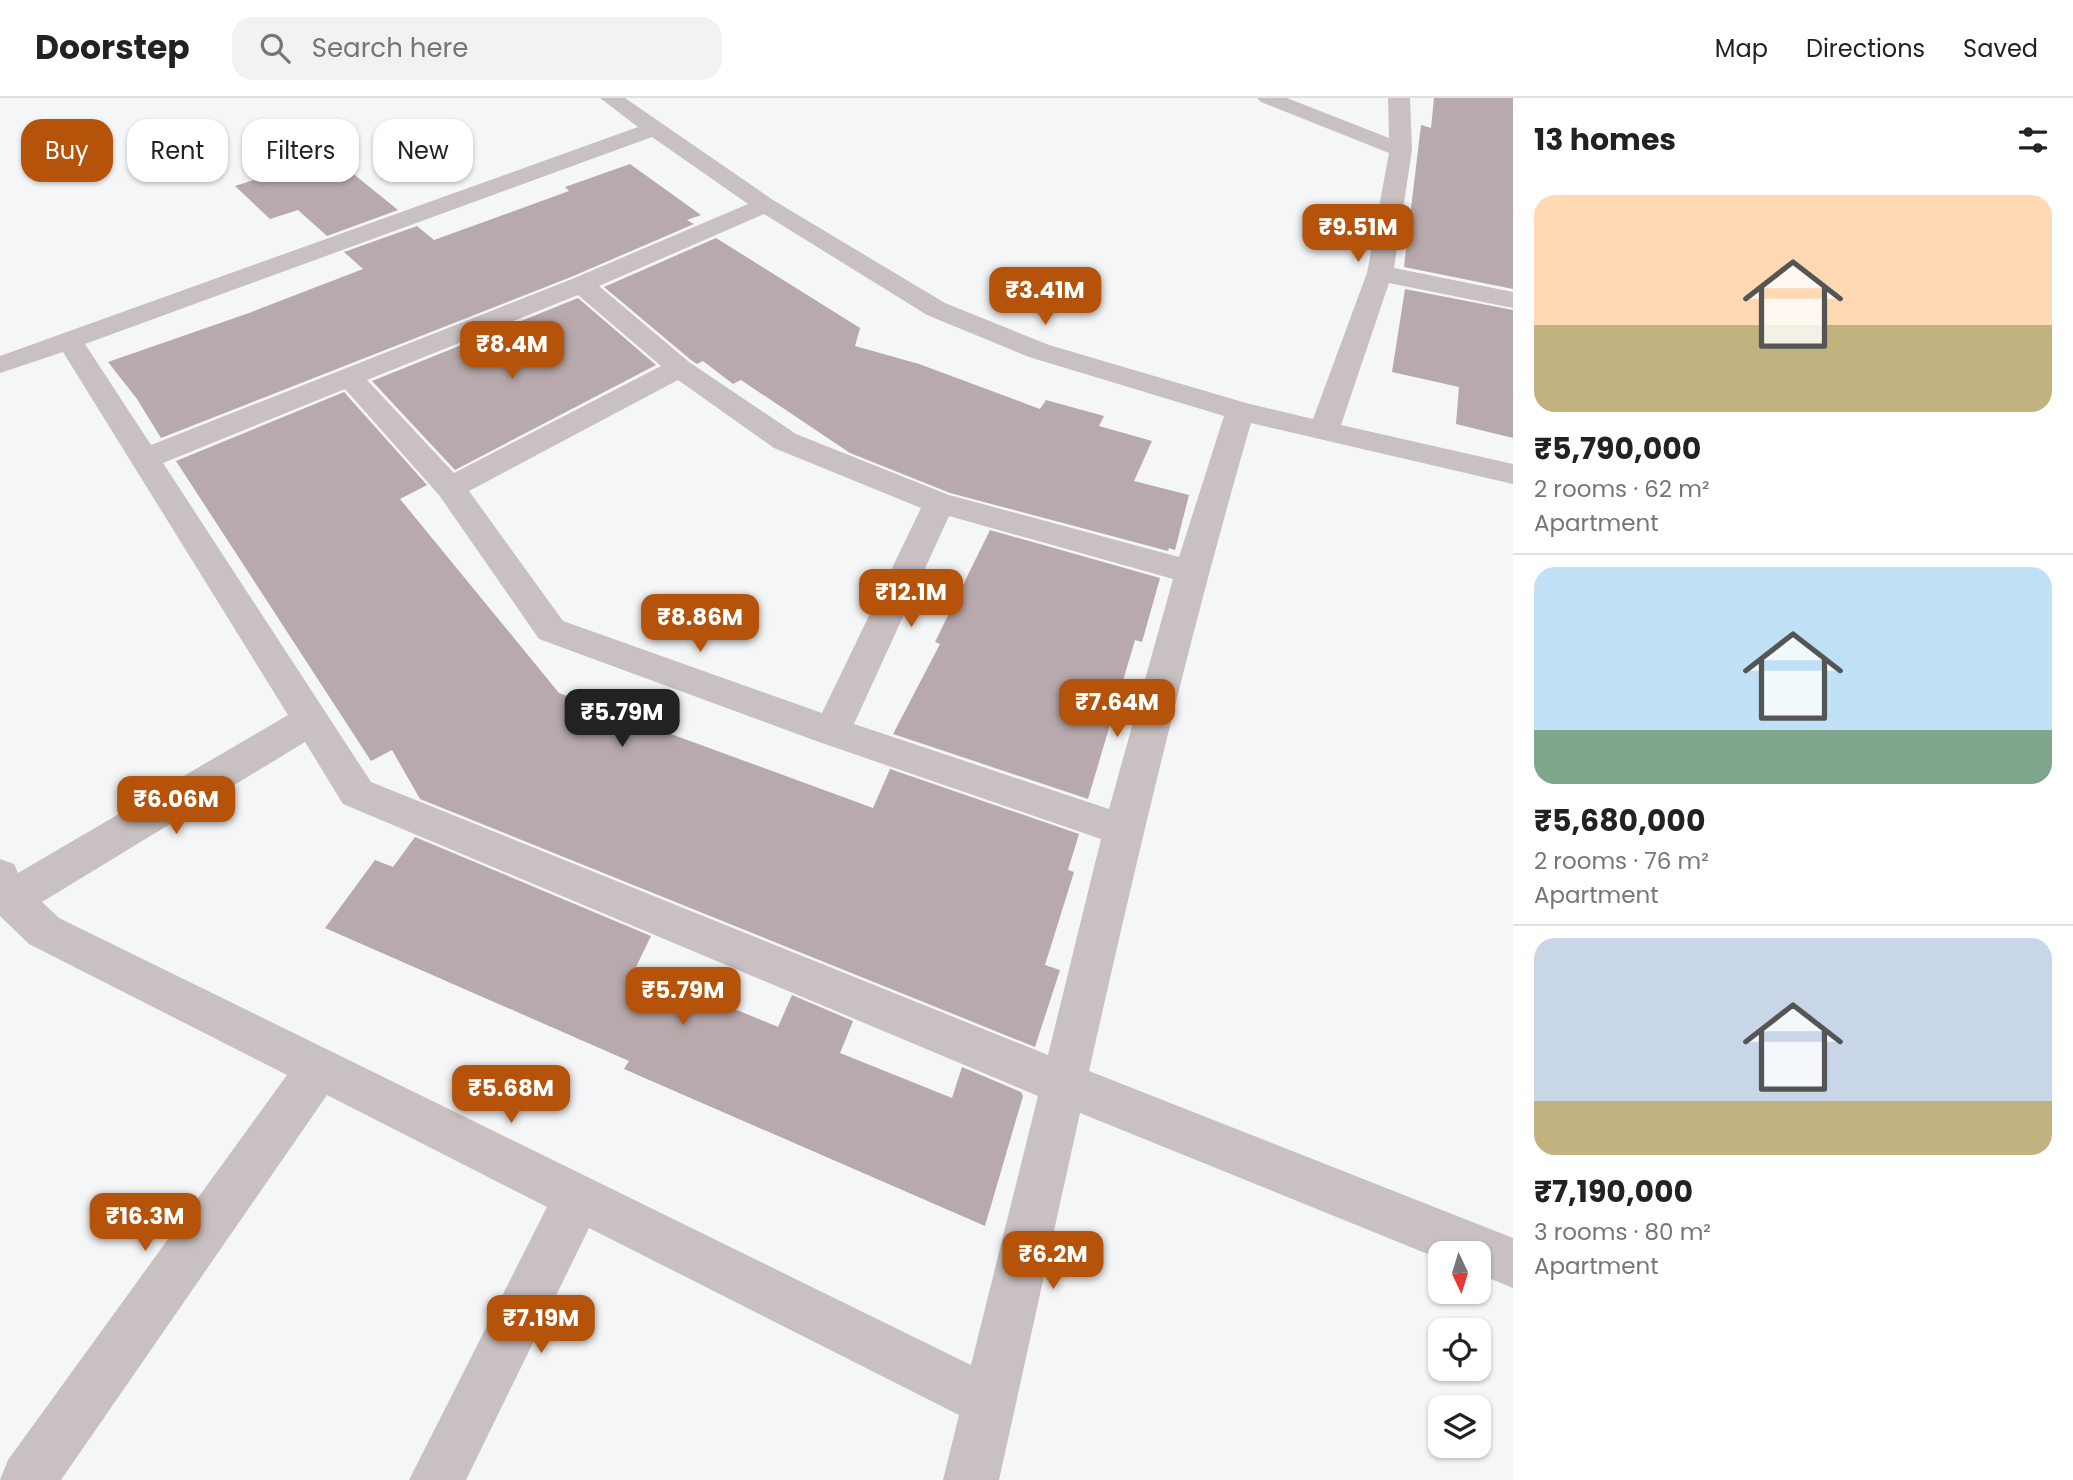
<!DOCTYPE html>
<html lang="en">
<head>
<meta charset="utf-8">
<style>
	body { margin:0; font-family:Poppins,sans-serif; background:#f2f2f2; color:#222; height:100vh; display:flex; flex-direction:column; font-size:26px; white-space:nowrap }
	* { box-sizing:border-box; margin:0 }
	p { font-size:23px; color:#767676 }
	.icon { flex:none; width:38px; height:38px; fill:none; stroke:currentColor; stroke-width:2; stroke-linecap:round; stroke-linejoin:round }
	.map { position:relative; flex:1; overflow:hidden }
	.panel { display:flex; flex-direction:column; background:#fff; width:560px }
	.panel>* { flex:none }
	.guide { position:absolute; left:21px; top:21px; width:665px; height:63px; display:flex; gap:14px }
	.needle { width:46px; rotate:176deg }
	.buttons { position:absolute; left:1428px; top:1143px; display:grid; gap:14px }
	.buttons a { display:grid; place-items:center; width:63px; height:63px; border-radius:14px; background:#fff; box-shadow:0 2px 5px #0004; font-size:35px }
	.price { position:absolute; translate:-50% -60px; padding:0 16px; border-radius:14px; background:#b45309; color:#fff; font-size:23px; line-height:46px; filter:drop-shadow(0 2px 4px #0008) }
	.price::after { content:''; position:absolute; left:50%; top:42px; width:21px; height:16px; margin-left:-10px; background:inherit; clip-path:polygon(0 0,100% 0,50% 100%) }
	.price.on { background:#222; color:#fff }
	ul { padding:0; list-style:none }
	li { display:grid; align-content:center; gap:14px; height:371px; padding:0 21px }
	li+li { border-top:2px solid #e0e0e0 }
	li span { display:grid; place-items:center; height:217px; border-radius:21px; color:#555 }
	li>.icon { margin-inline-start:auto }
	span .icon { width:126px; height:126px; fill:#fffc; stroke-width:1 }
	li b { font-size:30px }
	h2 { display:flex; justify-content:space-between; align-items:center; height:84px; padding:0 21px; font-size:30px }
	.chip { padding:0 24px; border-radius:21px; background:#fff; box-shadow:0 2px 5px #0004; font-size:24px; line-height:63px }
	.chip.on { background:#b45309; color:#fff }
	header { display:flex; align-items:center; gap:42px; box-sizing:border-box; height:98px; padding:0 35px; background:#fff; border-bottom:2px solid #e0e0e0 }
	header strong { font-size:33px }
	nav { display:flex; gap:38px; margin-inline-start:auto; font-size:24px }
	.search { width:490px; height:63px; background:#f2f2f2; display:flex; align-items:center; gap:18px; box-sizing:border-box; padding:0 24px; border-radius:21px; color:#767676; font-size:26px }
	main { display:flex; flex:1; min-height:0 }
	.map>svg:first-child { display:block }
	.building { fill:#b8a9ac }
	.lines { fill:none; stroke-linecap:round; stroke-linejoin:round }
	.minor { fill:#c9c0c1; fill-rule:evenodd }
</style>
</head>
<body>
<header>
<strong>Doorstep</strong>
<div class="search"><svg class="icon" aria-label="search" viewBox="0 0 24 24"><circle cx="10" cy="10" r="6"/><path d="M15 15l6 6"/></svg>Search here</div>
<nav><a>Map</a><a>Directions</a><a>Saved</a></nav>
</header>
<main>
<div class="map">
<svg width="1513" height="1382" viewBox="0 0 1513 1382">
	<rect width="100%" height="100%" fill="#f4f6f7"/>
	<g class="building">
		<polygon points="1434,0 1513,0 1513,191 1404,169 1421,27 1431,30"/>
		<polygon points="330,57 398,112 327,138 298,112 270,121 235,88"/>
		<polygon points="630,66 701,117 687,122 694,126 571,179 161,340 137,301 108,264 249,215 363,171 344,154 417,128 434,142 569,93 565,89"/>
		<polygon points="716,140 860,230 855,248 919,266 1040,311 1046,302 1104,318 1099,328 1152,343 1134,383 1189,397 1175,452 1169,450 1168,453 950,395 850,355 741,282 733,286 703,263 697,266 691,262 604,189"/>
		<polygon points="1405,191 1513,212 1513,340 1456,326 1459,289 1392,274"/>
		<polygon points="578,200 656,267 455,372 372,283"/>
		<polygon points="344,294 427,387 400,401 559,595 873,710 890,671 1079,736 1068,772 1074,774 1045,867 1060,872 1035,949 420,701 392,652 371,663 176,363"/>
		<polygon points="990,432 1160,480 1142,544 1135,542 1088,701 893,636 940,546 935,544"/>
		<polygon points="415,739 651,838 636,869 655,878 778,929 792,897 853,923 840,955 952,1000 962,969 1021,994 1023,998 985,1128 624,971 629,963 325,830 375,762 393,769"/>
	</g>
	<g class="lines">
		<path class="minor" d="M600 0H625L773 102 945 205 1049 247 1246 305 1313 321 1367 175 1389 55 1261 4 1257 0H1287L1389 40 1388 0H1410L1412 52 1394 170 1513 194V210L1389 185 1341 327 1513 366V386L1251 325C1189 539 1138 755 1089 973L1513 1140V1190L1479 1176V1155H1440V1161L1080 1015 999 1382H943L959 1317 589 1130 466 1382H409L547 1109 327 997 61 1382H0L8 1362 287 977 29 846 0 818V761L14 766 18 775 288 617 63 254 0 275V258L638 29ZM652 39 748 106 572 181 151 347 85 246ZM764 116 927 217 1029 259 1224 318 1179 459 949 397 796 336 689 264 599 188ZM578 197 661 268 454 375 367 282ZM678 282 774 350 921 410 822 615 563 523 469 393ZM345 291 439 397 539 541 819 644 1101 741 1048 957 371 684 163 365ZM949 418 1173 481 1109 711 854 626ZM305 644 343 706 1038 998 971 1267 59 820 42 804Z"/>
	</g>
</svg>
<div class="buttons">
<a><svg class="needle" viewBox="-14 -14 28 28"><path d="M0-13l5 13h-10z" fill="#e53935"/><path d="M0 13l5-13h-10z" fill="#767676"/></svg></a>
<a><svg class="icon" aria-label="locate" viewBox="0 0 24 24"><circle cx="12" cy="12" r="6"/><path d="M12 2v4M12 18v4M2 12h4M18 12h4"/></svg></a>
<a><svg class="icon" aria-label="layers" viewBox="0 0 24 24"><path d="M12 4l9 5-9 5-9-5zM3 14l9 5 9-5"/></svg></a>
</div>
<b class="price" style="left:1358px;top:166px">₹9.51M</b>
<b class="price" style="left:1045px;top:229px">₹3.41M</b>
<b class="price" style="left:512px;top:283px">₹8.4M</b>
<b class="price" style="left:911px;top:531px">₹12.1M</b>
<b class="price" style="left:700px;top:556px">₹8.86M</b>
<b class="price" style="left:1117px;top:641px">₹7.64M</b>
<b class="price on" style="left:622px;top:651px">₹5.79M</b>
<b class="price" style="left:176px;top:738px">₹6.06M</b>
<b class="price" style="left:683px;top:929px">₹5.79M</b>
<b class="price" style="left:511px;top:1027px">₹5.68M</b>
<b class="price" style="left:145px;top:1155px">₹16.3M</b>
<b class="price" style="left:1053px;top:1193px">₹6.2M</b>
<b class="price" style="left:541px;top:1257px">₹7.19M</b>
<div class="guide">
<a class="chip on">Buy</a>
<a class="chip">Rent</a>
<a class="chip">Filters</a>
<a class="chip">New</a>
</div>
</div>
<section class="panel">
<h2>13 homes<svg class="icon" aria-label="filters" viewBox="0 0 24 24"><path d="M4 7h16M4 17h16"/><circle cx="9" cy="7" r="2"/><circle cx="15" cy="17" r="2"/></svg></h2>
<ul>
<li><span style="background:linear-gradient(#ffd9b3 60%,#c2b280 0)"><svg class="icon" aria-label="home" viewBox="0 0 24 24"><path d="M3 11l9-7 9 7M6 9v11h12V9"/></svg></span><div><b>₹5,790,000</b><p>2 rooms · 62 m²</p><p>Apartment</p></div></li>
<li><span style="background:linear-gradient(#bfe0f5 75%,#7fa58c 0)"><svg class="icon" aria-label="home" viewBox="0 0 24 24"><path d="M3 11l9-7 9 7M6 9v11h12V9"/></svg></span><div><b>₹5,680,000</b><p>2 rooms · 76 m²</p><p>Apartment</p></div></li>
<li><span style="background:linear-gradient(#c9d6e8 75%,#c2b280 0)"><svg class="icon" aria-label="home" viewBox="0 0 24 24"><path d="M3 11l9-7 9 7M6 9v11h12V9"/></svg></span><div><b>₹7,190,000</b><p>3 rooms · 80 m²</p><p>Apartment</p></div></li>
</ul>
</section>
</main>
</body>
</html>
